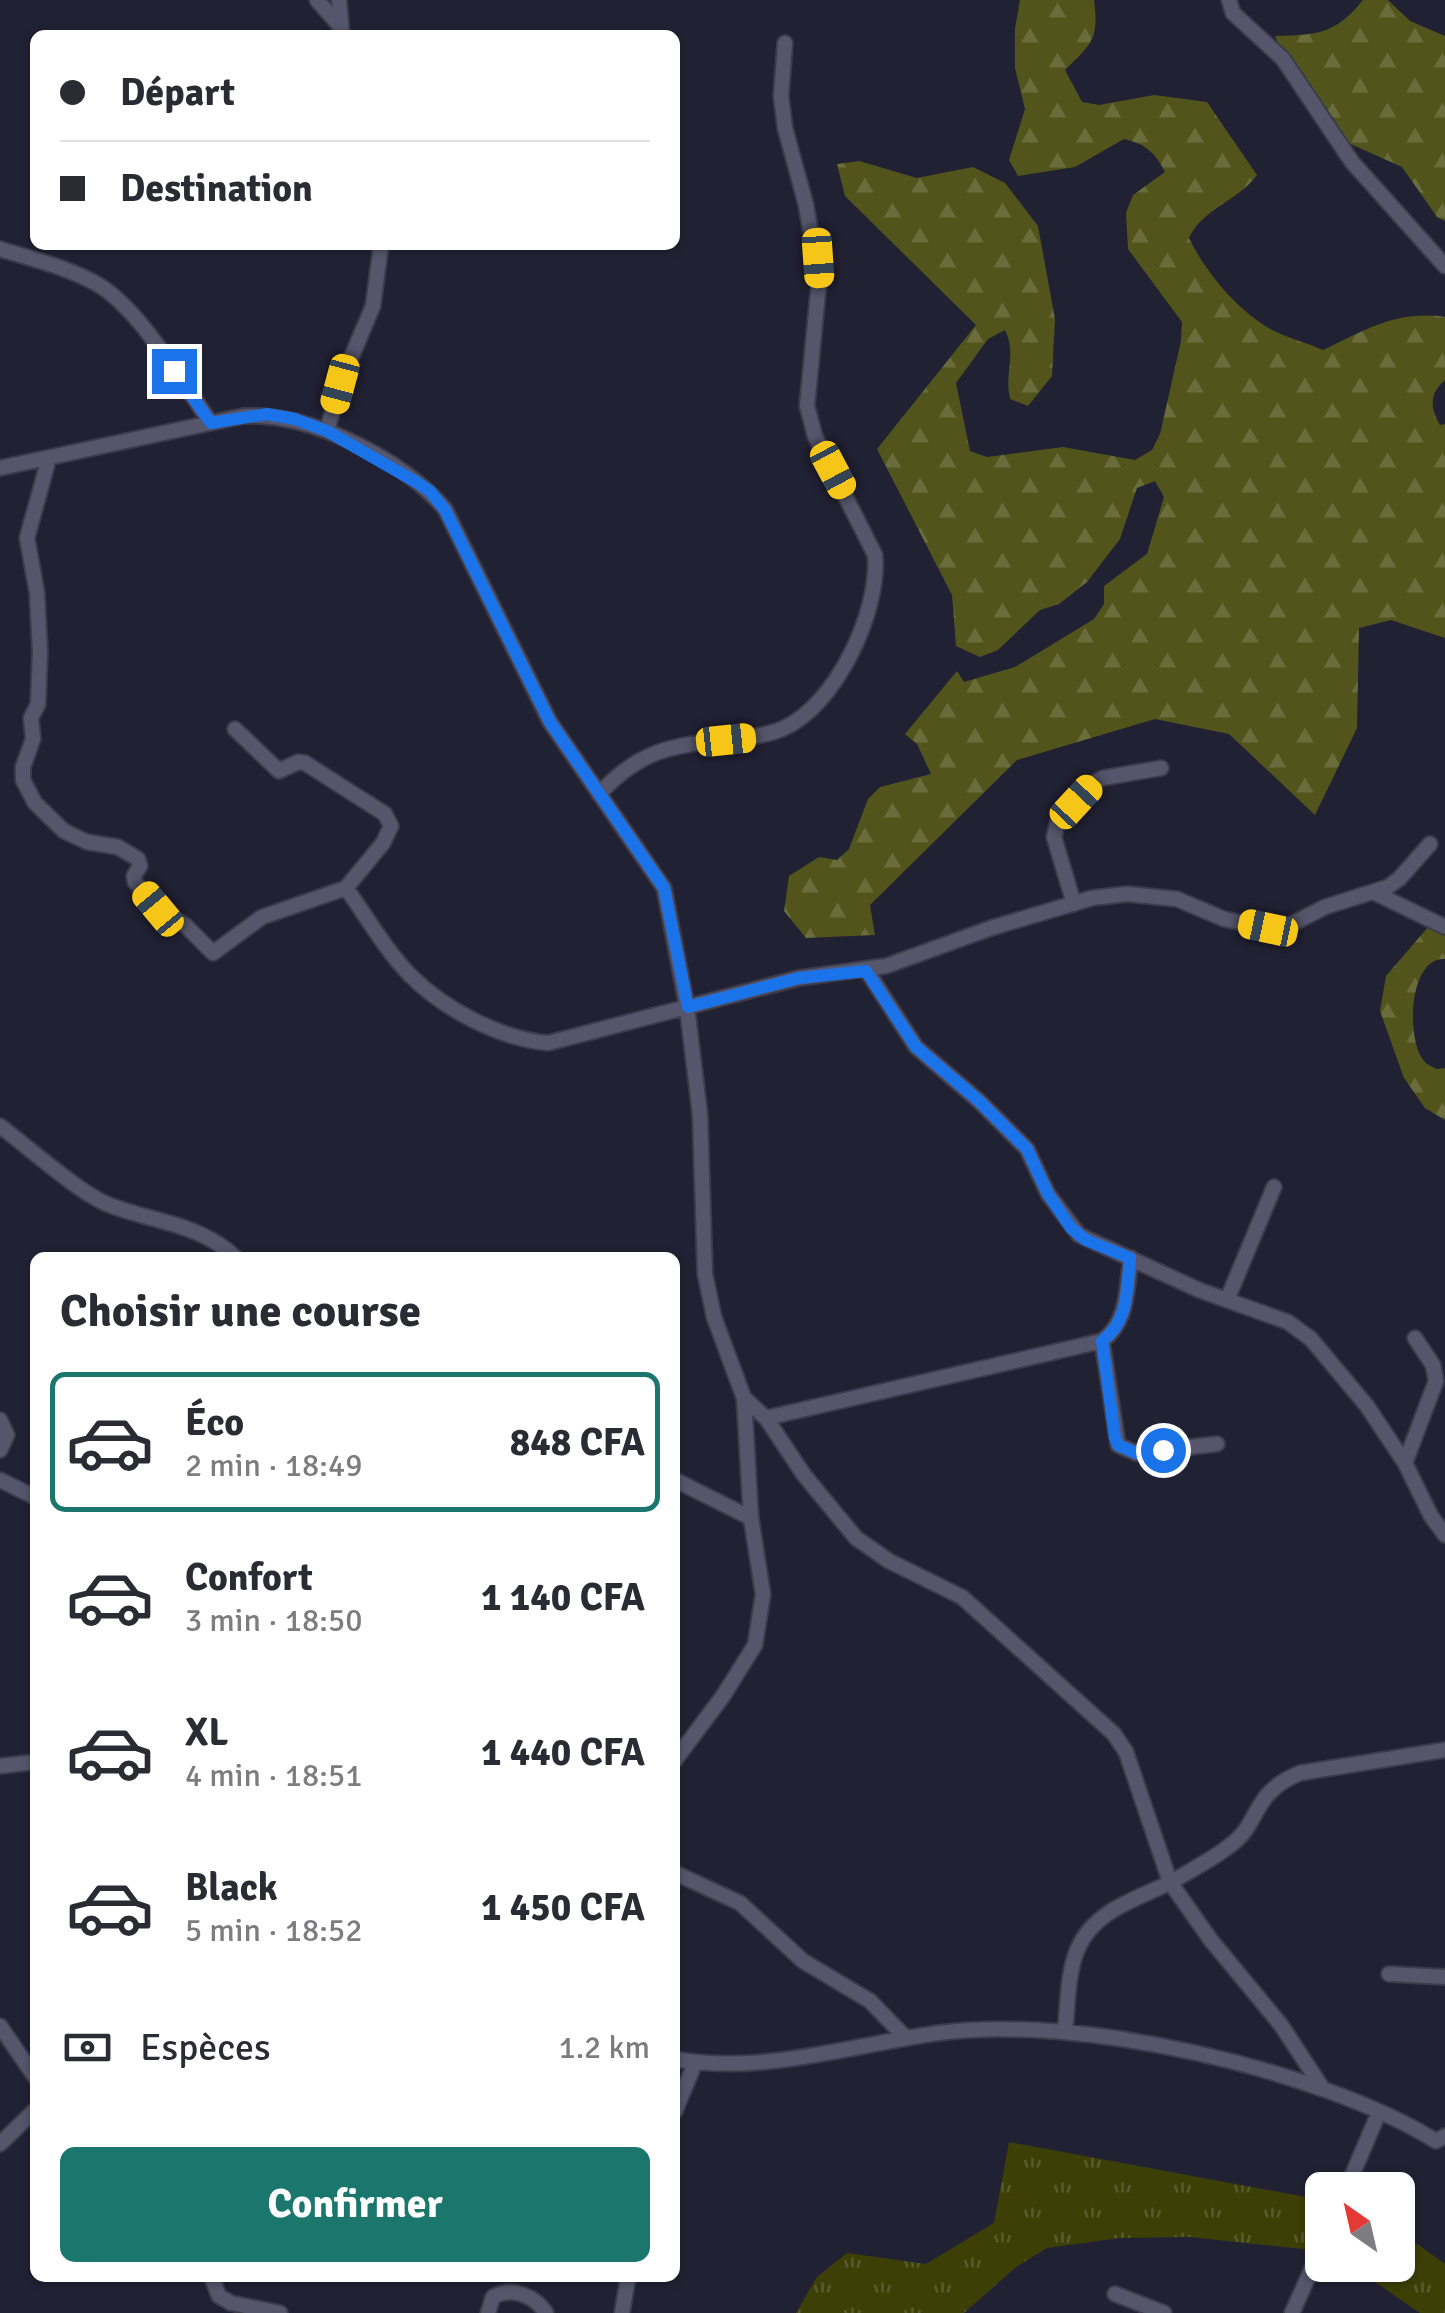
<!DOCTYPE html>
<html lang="fr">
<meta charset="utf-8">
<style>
:root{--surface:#fff;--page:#f2f2f3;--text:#2b2b33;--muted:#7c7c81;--line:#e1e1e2;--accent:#1b776e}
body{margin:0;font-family:Signika,sans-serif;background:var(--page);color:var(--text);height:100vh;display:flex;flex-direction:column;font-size:38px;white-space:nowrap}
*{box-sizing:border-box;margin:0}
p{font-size:32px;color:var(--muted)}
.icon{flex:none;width:55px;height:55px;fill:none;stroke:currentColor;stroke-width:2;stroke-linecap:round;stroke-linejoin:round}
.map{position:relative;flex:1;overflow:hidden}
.panel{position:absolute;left:30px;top:1252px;width:650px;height:1030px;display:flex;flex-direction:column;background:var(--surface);border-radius:15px;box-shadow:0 2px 8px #0004}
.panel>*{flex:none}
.guide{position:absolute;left:30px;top:30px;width:650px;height:220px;border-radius:15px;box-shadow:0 2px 8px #0004;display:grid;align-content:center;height:220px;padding:0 30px;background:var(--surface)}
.needle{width:65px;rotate:326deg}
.controls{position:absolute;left:1305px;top:2172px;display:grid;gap:20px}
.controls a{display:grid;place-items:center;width:110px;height:110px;border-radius:15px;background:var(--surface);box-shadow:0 2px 8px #0004;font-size:50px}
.end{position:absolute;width:45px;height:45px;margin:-22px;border:12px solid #1a73e8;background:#fff;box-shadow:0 0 0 5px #fff}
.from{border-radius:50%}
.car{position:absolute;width:30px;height:60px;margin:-30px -15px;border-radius:12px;box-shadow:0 0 8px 2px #0007;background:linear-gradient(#f5c518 24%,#345 0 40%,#f5c518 0 76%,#345 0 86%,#f5c518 0)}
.guide b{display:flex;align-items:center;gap:35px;height:95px;font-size:38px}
.guide b+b{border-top:2px solid var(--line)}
.guide i{width:25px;height:25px;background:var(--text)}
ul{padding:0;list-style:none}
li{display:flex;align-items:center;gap:30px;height:140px;margin:0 20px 15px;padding:0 10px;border:5px solid transparent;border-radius:15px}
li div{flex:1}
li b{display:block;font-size:38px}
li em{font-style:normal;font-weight:700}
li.on{border-color:var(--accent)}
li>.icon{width:90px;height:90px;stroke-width:1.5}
h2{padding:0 30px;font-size:45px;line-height:120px}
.pay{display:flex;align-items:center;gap:25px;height:110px;padding:0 30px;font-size:38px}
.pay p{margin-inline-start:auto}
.cta{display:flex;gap:20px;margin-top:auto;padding:20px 30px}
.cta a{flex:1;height:115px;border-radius:15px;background:var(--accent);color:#fff;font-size:40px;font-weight:700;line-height:115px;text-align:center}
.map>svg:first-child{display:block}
</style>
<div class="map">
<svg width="1445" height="2313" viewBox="0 0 1445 2313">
<defs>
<pattern id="grass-tufts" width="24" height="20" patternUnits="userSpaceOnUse" patternTransform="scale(2.5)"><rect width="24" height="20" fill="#3d3f07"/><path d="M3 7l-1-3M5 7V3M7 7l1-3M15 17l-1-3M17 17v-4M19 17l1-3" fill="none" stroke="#585a2b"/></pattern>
<pattern id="forest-firs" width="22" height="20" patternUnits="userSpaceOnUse" patternTransform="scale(2.5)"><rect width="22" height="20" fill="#52541b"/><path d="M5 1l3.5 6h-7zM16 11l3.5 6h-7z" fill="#6a6c3c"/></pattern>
</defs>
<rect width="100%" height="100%" fill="#212134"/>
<path fill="url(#grass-tufts)" d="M 1009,2142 L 1322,2200 L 1322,2251 L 1189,2237 L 1120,2238 L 1047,2248 L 1016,2267 L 964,2313 L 796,2313 L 817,2277 L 847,2253 L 926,2264 L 994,2223 Z
M 1398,2230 L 1445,2264 L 1445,2313 L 1420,2313 L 1350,2265 L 1398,2265 Z"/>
<path fill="url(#forest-firs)" d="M 1020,0 L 1094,0 C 1099,40 1092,43 1065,70 L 1082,102 L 1099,105 L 1154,95 L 1207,102 L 1257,175 C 1238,201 1202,209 1189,238 C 1206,273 1238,311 1272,330 C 1288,338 1307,343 1323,350 C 1366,330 1396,310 1445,317 L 1445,380 C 1429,394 1430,407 1440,425 L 1445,424 L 1445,638 L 1391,620 L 1359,628 L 1357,728 L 1315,815 L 1229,734 L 1155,719 L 1017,760 L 870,905 L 875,935 L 806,938 L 784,911 L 789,876 L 819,857 L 837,860 L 849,849 L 868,799 L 880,787 L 931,774 L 917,744 L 905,734 L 957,671 L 964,682 L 1015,667 L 1094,619 L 1104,604 L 1104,586 L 1147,554 L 1164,497 L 1155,481 L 1137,488 L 1120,539 L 1087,582 L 1059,604 L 1040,610 L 998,650 L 980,657 L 956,646 L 952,595 L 877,449 L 976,325 L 845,196 L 837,164 L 859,161 L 917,178 L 973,167 L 1005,183 L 1038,226 L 1055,319 L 1052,376 L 1028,406 L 1010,399 C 1004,372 1017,355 1005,330 L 988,339 L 956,383 L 970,451 L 987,457 L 1063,447 L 1135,460 L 1152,450 L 1160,434 L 1181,341 L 1182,322 L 1128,249 L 1126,213 L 1133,195 L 1165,172 C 1155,152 1145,144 1124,139 L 1075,167 L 1018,176 L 1009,160 L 1025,109 L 1015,68 L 1015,29 Z
M 1363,0 L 1388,0 L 1410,21 L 1445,36 L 1445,221 L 1437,217 L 1402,167 L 1326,133 L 1305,103 L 1275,36 C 1317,35 1336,34 1363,0 Z
M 1435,919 L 1445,927 L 1445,959 C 1408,957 1406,1041 1424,1061 C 1427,1065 1433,1067 1437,1069 L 1445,1068 L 1445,1120 L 1425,1108 L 1404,1078 L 1380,1011 L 1386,976 Z"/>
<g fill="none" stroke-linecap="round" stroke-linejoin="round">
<defs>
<path id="minor" d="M 317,0 L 340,26
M 339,0 L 342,35
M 1229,0 L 1233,13 L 1283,59 L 1352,162 L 1445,266
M 0,249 C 32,259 67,267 97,284 C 139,308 182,382 211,423
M 327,431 L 340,384 L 373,306 L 381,245
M 49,458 L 27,538 L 37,593 L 40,652 L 38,704 L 31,718 L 33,739 L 23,767 L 23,780 L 35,803 L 64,831 L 87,842 L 118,847 L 138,859 L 140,866 L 134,876 L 135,882 L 158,909 L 185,925 L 213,953 L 262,917 L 346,888 L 383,843 L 391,826 L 385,814 L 305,763 L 298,762 L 279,771 L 235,729
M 0,468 L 243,416 C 308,411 404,460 445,509 L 550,722 L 664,888 L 687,1007 L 700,1115 L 705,1274 L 714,1317 L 744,1398 L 751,1518 L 763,1594 L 755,1645 L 723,1696 L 675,1760
M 599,794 C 641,749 671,746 729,739 C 746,738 765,736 782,729 C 836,706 880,611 875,555 L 815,436 L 807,406 L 819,282 L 806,205 L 785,128 L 781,96 L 785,43
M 346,888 C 367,917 386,951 411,976 C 445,1010 501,1039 548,1043 L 799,978 L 886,966 L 991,928 L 1092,898 L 1127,894 L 1177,899 L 1224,919 L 1268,928 L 1284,928 L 1325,907 L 1388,887 L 1400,878 L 1430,844
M 1375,893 L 1445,927
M 1074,904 L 1054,837 L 1058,821 L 1093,783 L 1103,778 L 1161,768
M 867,971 L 916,1047 L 979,1101 L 1027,1149 L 1048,1194 L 1079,1235 L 1199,1290 L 1288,1322 L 1311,1339 L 1367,1406 L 1405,1463 L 1431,1516 L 1445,1535
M 0,1126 C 27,1146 78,1192 107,1204 C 151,1222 200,1223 236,1258
M 1227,1300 L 1274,1187
M 1102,1341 L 1118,1445 L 1136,1453 L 1217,1444
M 744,1398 L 766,1418 L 1102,1341 C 1129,1321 1126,1289 1131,1258
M 766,1418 L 804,1475 L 856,1538 L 889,1561 L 962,1597 L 1114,1734 L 1126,1752 L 1170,1882 L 1210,1939 L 1281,2025 L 1323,2089
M 0,1420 L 7,1435 L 0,1450
M 1405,1463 L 1436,1381 L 1433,1365 L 1415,1338
M 0,1480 L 35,1497
M 675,1480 L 751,1518
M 0,1766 L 35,1762
M 675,1873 L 740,1903 L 803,1961 L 870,2001 L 906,2038
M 1389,1974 L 1445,1977
M 0,2026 L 35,2077
M 1065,2031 C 1068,2004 1067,1974 1078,1948 C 1095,1910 1135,1900 1169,1883 C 1185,1874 1214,1858 1228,1847 C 1262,1824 1249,1794 1300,1773 L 1445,1750
M 675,2059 C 762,2075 852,2045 938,2033 C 1076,2014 1317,2068 1436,2141 L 1445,2136
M 675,2111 L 695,2063
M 0,2144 L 35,2110
M 1346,2190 L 1379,2112
M 212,2278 L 219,2296 L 231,2303 L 280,2313
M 1115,2294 L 1164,2313
M 488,2313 L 493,2297 C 512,2286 535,2296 546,2313
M 622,2313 L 628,2278
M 1292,2313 L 1322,2246"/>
</defs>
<use href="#minor" stroke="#3c3b4c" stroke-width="18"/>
<use href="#minor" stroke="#55566c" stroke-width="14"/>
</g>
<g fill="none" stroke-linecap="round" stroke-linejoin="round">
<path stroke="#1a73e8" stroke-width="12" d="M 174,371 L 211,423 L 267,414 L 295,419 L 327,431 L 416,482 L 430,491 L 445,510 L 550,722 L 664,888 L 688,1007 L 799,978 L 866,971 L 916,1047 L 979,1101 L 1027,1149 L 1048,1194 L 1071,1228 L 1086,1240 L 1130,1258 C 1127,1289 1129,1321 1102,1341 L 1115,1438 L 1118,1445 L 1136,1453 L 1163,1450"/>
</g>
</svg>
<div class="controls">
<a><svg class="needle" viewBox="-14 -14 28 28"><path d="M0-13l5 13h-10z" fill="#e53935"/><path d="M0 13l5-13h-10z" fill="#7c7c81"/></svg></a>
</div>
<i class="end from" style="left:1163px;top:1450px"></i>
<i class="end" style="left:174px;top:371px"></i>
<i class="car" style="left:818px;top:258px;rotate:176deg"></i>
<i class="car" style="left:340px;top:384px;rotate:195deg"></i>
<i class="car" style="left:833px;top:470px;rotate:152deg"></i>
<i class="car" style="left:726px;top:740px;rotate:84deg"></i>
<i class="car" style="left:1076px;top:802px;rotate:43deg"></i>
<i class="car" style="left:158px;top:909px;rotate:320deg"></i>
<i class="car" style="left:1268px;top:928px;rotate:282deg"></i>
<div class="guide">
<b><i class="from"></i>Départ</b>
<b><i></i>Destination</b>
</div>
<section class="panel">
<h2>Choisir une course</h2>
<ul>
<li class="on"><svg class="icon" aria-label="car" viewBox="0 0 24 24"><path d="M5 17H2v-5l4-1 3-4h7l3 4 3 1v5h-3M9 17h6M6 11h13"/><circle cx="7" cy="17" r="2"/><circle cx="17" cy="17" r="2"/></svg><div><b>Éco</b><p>2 min · 18:49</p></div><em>848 CFA</em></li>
<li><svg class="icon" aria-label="car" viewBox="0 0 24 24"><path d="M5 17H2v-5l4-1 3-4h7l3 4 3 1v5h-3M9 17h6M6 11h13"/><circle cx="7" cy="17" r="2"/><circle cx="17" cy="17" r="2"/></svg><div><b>Confort</b><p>3 min · 18:50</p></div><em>1 140 CFA</em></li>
<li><svg class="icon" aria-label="car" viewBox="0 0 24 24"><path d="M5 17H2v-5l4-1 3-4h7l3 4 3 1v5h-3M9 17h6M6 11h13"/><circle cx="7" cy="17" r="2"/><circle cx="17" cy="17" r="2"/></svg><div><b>XL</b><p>4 min · 18:51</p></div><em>1 440 CFA</em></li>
<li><svg class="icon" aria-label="car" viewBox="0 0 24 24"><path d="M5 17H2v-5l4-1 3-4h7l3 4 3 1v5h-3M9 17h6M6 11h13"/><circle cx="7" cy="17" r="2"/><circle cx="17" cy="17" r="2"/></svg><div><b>Black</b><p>5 min · 18:52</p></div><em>1 450 CFA</em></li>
</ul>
<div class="pay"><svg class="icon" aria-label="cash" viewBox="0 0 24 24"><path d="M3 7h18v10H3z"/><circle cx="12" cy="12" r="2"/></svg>Espèces<p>1.2 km</p></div>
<div class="cta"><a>Confirmer</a></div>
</section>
</div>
